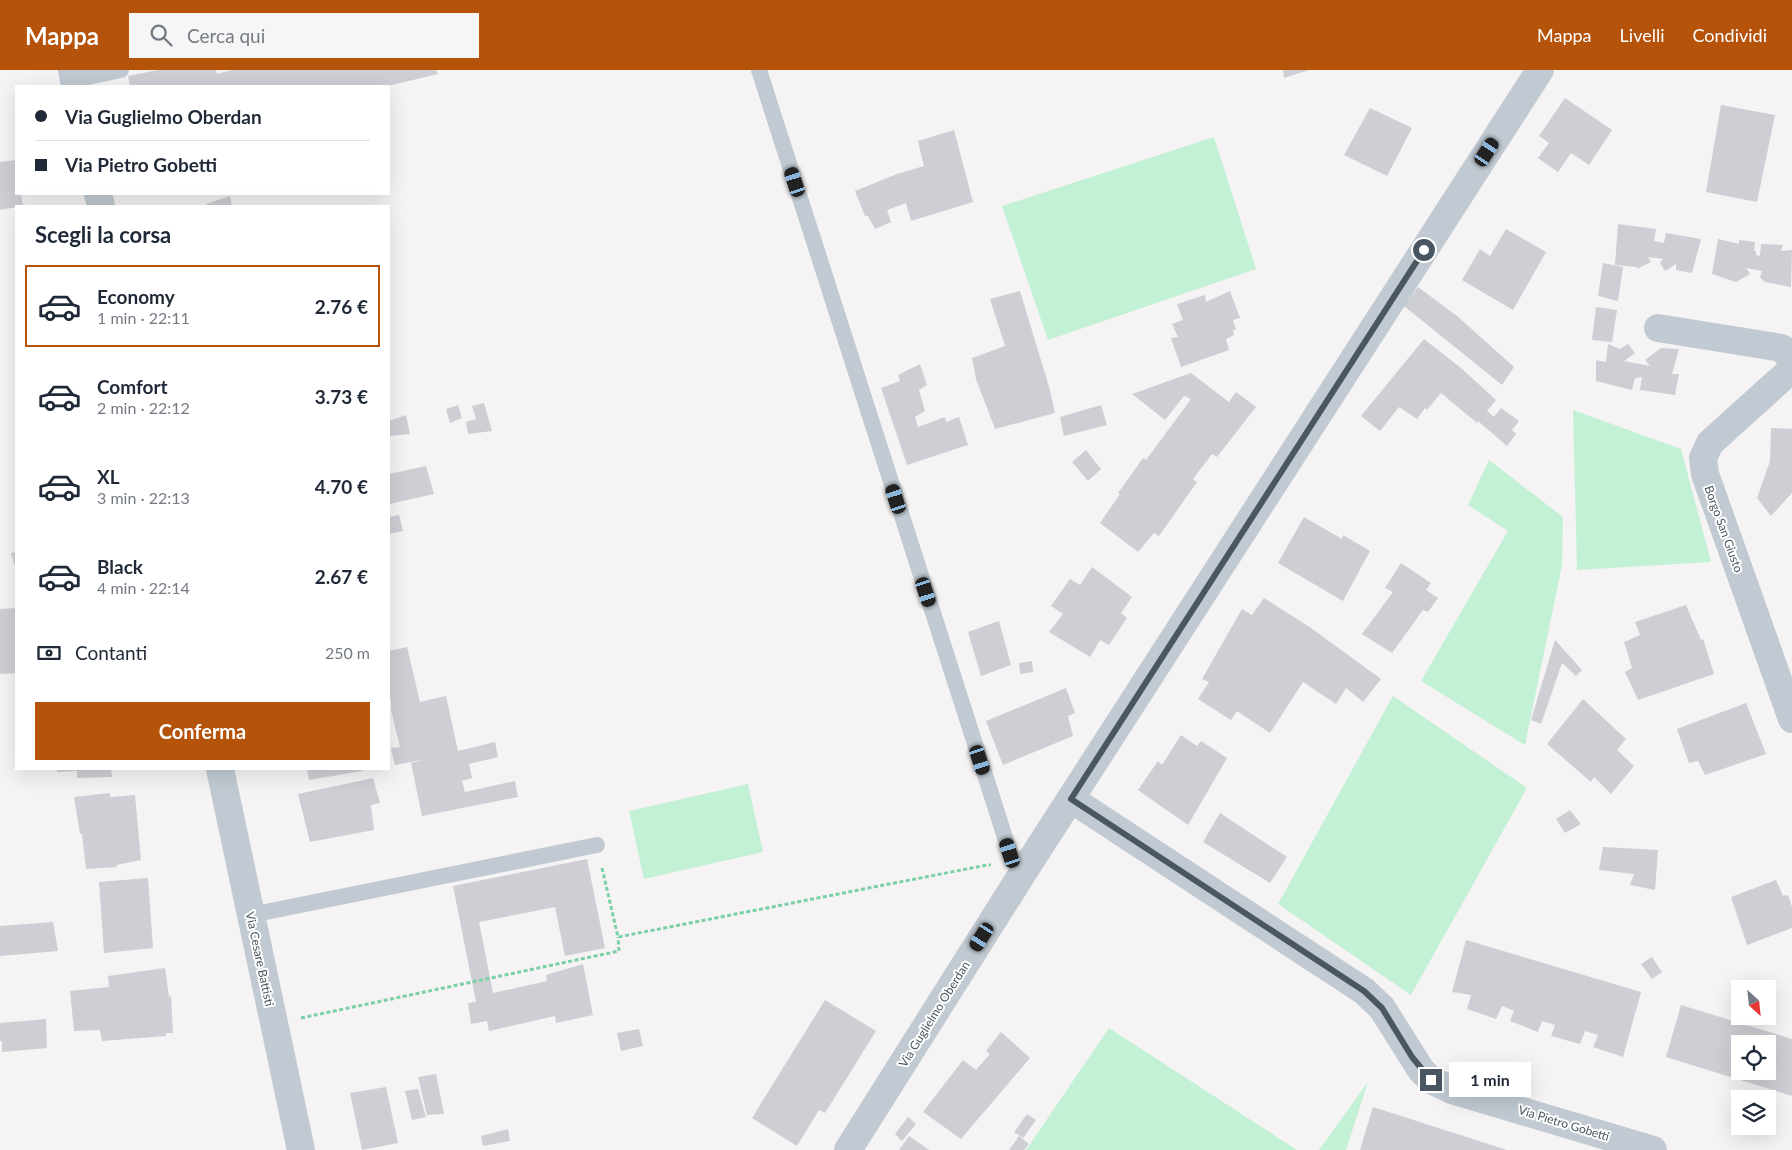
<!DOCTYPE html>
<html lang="it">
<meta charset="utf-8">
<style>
:root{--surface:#fff;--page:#f6f6f7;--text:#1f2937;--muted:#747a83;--line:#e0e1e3;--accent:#b45309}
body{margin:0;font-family:Lato,sans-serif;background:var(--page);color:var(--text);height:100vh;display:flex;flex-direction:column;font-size:19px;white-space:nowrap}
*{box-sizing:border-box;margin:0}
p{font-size:16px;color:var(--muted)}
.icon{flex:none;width:28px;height:28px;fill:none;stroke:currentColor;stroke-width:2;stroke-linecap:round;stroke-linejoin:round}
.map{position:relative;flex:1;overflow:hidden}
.details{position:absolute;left:15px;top:135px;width:375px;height:565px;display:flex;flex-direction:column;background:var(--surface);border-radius:0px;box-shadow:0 5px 20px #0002}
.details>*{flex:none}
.banner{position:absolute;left:15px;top:15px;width:375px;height:110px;border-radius:0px;box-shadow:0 5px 20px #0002;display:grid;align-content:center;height:110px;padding:0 20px;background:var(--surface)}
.needle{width:32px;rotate:153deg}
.tools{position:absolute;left:1731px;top:910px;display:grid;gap:10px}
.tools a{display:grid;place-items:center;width:45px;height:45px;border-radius:0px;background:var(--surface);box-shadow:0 5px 20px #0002;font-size:25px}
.end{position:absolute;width:22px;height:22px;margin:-11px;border:6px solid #4a5661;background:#fff;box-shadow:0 0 0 2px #fff}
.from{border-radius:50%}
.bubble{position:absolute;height:35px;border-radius:0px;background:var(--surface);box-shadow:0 5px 20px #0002;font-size:16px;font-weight:700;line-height:35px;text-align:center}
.car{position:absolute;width:15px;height:30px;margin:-15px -8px;border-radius:6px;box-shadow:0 0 4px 1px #0007;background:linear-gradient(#222 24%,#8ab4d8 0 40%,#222 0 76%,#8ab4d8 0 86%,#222 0)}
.banner b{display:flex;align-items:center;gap:18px;height:48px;font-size:19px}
.banner b+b{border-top:1px solid var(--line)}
.banner i{width:12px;height:12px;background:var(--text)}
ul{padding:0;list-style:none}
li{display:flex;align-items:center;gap:15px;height:82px;margin:0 10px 8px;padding:0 10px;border:2px solid transparent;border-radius:0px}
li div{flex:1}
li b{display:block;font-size:19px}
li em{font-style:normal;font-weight:700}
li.current{border-color:var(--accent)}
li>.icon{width:45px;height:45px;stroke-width:1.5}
h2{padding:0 20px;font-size:22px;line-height:60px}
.pay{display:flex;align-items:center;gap:12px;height:55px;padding:0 20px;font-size:19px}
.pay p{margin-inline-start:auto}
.primary-button{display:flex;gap:10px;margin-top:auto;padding:10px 20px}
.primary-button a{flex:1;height:58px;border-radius:0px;background:var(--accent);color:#fff;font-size:20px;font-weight:700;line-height:58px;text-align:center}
header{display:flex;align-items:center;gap:30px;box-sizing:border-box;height:70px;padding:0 25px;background:var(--accent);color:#fff}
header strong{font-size:24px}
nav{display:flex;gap:28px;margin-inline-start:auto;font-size:18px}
.search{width:350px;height:45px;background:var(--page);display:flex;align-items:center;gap:12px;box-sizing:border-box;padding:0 18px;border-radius:0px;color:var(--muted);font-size:19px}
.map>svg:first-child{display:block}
</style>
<header>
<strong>Mappa</strong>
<div class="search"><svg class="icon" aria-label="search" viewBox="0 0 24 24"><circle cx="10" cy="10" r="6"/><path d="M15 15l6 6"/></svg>Cerca qui</div>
<nav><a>Mappa</a><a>Livelli</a><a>Condividi</a></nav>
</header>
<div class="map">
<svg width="1792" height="1080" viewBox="0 0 1792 1080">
<rect width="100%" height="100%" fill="#f5f3f3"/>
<path fill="#c3f1d5" d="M 1214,67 L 1256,199 L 1048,270 L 1002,136 Z
M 1573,340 L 1681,379 L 1711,492 L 1577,500 Z
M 1489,390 L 1563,447 L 1562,495 L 1525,675 L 1421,611 L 1508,461 L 1468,435 Z
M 1393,626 L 1527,718 L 1411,925 L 1278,834 Z
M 748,714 L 763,782 L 644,809 L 629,741 Z
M 1109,958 L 1297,1080 L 1026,1080 Z
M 1368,1012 L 1346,1080 L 1319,1080 Z"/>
<path fill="#cdcfd5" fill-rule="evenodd" d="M 158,0 L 216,0 L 217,4 L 232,0 L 436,0 L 438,4 L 388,16 L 130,16 L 128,6 Z
M 1283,0 L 1309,0 L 1284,8 Z
M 1565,28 L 1612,60 L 1589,95 L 1571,83 L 1558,102 L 1538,88 L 1549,73 L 1539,66 Z
M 1721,35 L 1775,45 L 1757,132 L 1706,122 Z
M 1370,38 L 1412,58 L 1387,106 L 1344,85 Z
M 954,60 L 973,132 L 911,151 L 906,133 L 887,140 L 891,152 L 875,159 L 868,146 L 865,146 L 855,121 L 897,104 L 924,96 L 918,71 Z
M 16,90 L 16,124 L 21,124 L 23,136 L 0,140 L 0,92 Z
M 230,126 L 232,136 L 207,136 L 206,134 Z
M 1618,154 L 1656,159 L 1654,171 L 1664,173 L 1666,163 L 1701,169 L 1692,203 L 1676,200 L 1676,194 L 1665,201 L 1660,193 L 1663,189 L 1648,187 L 1651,192 L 1637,199 L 1637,197 L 1615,195 Z
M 1506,159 L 1546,182 L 1513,240 L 1462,210 L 1480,179 L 1490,186 Z
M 1718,169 L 1739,174 L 1739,170 L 1755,172 L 1754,181 L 1756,181 L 1756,185 L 1760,186 L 1761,174 L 1783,175 L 1781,181 L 1792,180 L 1791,217 L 1765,212 L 1760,207 L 1762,201 L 1746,198 L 1750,204 L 1736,212 L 1712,204 Z
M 1603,193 L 1623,197 L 1618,231 L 1598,226 Z
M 1418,217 L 1457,246 L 1514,297 L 1502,315 L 1404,236 Z
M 1020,221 L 1050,320 L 1055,343 L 995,359 L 976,309 L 972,288 L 1005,276 L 990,229 Z
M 1230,221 L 1240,248 L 1233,250 L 1236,259 L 1233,261 L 1234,265 L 1226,269 L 1229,280 L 1181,297 L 1171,268 L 1178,267 L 1172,254 L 1183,250 L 1177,234 L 1205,225 L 1206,232 Z
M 1596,237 L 1617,240 L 1612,272 L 1592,270 Z
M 1424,269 L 1461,298 L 1496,330 L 1487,341 L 1494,347 L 1501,338 L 1519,351 L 1512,360 L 1516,364 L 1507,376 L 1478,351 L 1477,353 L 1441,323 L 1427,340 L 1425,338 L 1417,349 L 1399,337 L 1380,361 L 1361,346 Z
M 1608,274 L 1620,279 L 1628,274 L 1635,283 L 1624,291 L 1650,296 L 1645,290 L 1661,278 L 1679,279 L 1672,304 L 1679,304 L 1675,325 L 1640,320 L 1642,307 L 1635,308 L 1632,320 L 1596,311 L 1596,290 L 1606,292 Z
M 920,294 L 927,315 L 919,320 L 925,341 L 915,347 L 918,357 L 945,347 L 946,352 L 959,347 L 968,375 L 907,395 L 881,318 L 900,311 L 898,305 Z
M 1191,303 L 1229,332 L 1236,322 L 1256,337 L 1217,387 L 1212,384 L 1193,409 L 1197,412 L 1159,466 L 1154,463 L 1138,482 L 1100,453 L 1120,424 L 1118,423 L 1143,388 L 1146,390 L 1191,329 L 1184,326 L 1165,350 L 1132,324 Z
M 484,333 L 492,361 L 468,364 L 466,352 L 476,349 L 472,336 Z
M 458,335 L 462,348 L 450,353 L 446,339 Z
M 1101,335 L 1107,355 L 1064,366 L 1060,347 Z
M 406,345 L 410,364 L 389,366 L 389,351 Z
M 1771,358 L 1792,359 L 1792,423 L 1771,446 L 1757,428 L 1770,391 Z
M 1086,380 L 1101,399 L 1088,411 L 1072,392 Z
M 426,396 L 434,424 L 389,434 L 389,404 Z
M 399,445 L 403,461 L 389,464 L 389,447 Z
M 1304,447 L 1342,469 L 1343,465 L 1370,481 L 1343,531 L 1278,493 Z
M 16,482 L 16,500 L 11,483 Z
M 1401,493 L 1431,513 L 1426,520 L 1438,528 L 1428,542 L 1423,540 L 1392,583 L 1362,564 L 1393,522 L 1385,518 Z
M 1092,497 L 1132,527 L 1121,543 L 1127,548 L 1109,575 L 1100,570 L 1090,587 L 1049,562 L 1063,544 L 1051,536 L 1070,509 L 1080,515 Z
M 1264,528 L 1311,558 L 1381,609 L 1363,632 L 1346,618 L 1336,634 L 1303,612 L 1270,663 L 1237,641 L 1231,650 L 1198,629 L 1209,612 L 1202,609 L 1242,539 L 1252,545 Z
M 1686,535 L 1701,570 L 1703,569 L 1714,604 L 1638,630 L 1625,602 L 1632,598 L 1624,572 L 1640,565 L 1635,552 Z
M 16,538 L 16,603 L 0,604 L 0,539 Z
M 999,551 L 1011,595 L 981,606 L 968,562 Z
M 1555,570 L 1582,600 L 1576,606 L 1562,593 L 1541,654 L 1531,650 Z
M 407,577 L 420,632 L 446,626 L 458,681 L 495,672 L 498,687 L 469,694 L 472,708 L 462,711 L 465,722 L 515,711 L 518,727 L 422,746 L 411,693 L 427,689 L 395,695 L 391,678 L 400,677 L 391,640 L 391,629 L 389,630 L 389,581 Z
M 1032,591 L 1033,602 L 1020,604 L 1019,593 Z
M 1066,618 L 1075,643 L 1068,646 L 1073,666 L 1003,695 L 986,651 Z
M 1583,629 L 1626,669 L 1617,680 L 1634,696 L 1611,724 L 1594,707 L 1591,712 L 1547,674 Z
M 1746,633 L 1766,684 L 1705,705 L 1698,691 L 1689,693 L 1677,659 Z
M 1181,665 L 1197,676 L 1201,671 L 1227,688 L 1188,755 L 1138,720 L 1158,691 L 1162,695 Z
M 57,699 L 111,699 L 112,707 L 77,708 L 77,701 L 57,702 Z
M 307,699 L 362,699 L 362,701 L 309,710 Z
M 373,708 L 380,733 L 371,735 L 374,760 L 310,772 L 298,724 Z
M 110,723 L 110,727 L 135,725 L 141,790 L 116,795 L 117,797 L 86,799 L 82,764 L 80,764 L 74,727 Z
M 1570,740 L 1581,754 L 1565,763 L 1556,749 Z
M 1220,743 L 1287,787 L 1270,813 L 1203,772 Z
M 1603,777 L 1658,780 L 1655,820 L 1630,815 L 1634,804 L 1599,800 Z
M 587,789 L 605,878 L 565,886 L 555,837 L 479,852 L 493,923 L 547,911 L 546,905 L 583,894 L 593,945 L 556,953 L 555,946 L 489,961 L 487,951 L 471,954 L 468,933 L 476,932 L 453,816 Z
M 148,808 L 153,878 L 104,883 L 99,812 Z
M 1776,810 L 1783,826 L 1788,825 L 1792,837 L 1792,858 L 1747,875 L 1731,827 Z
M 53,852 L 58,881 L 0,886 L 0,856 Z
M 1466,870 L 1641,922 L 1623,987 L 1593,977 L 1598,965 L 1585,961 L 1580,974 L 1551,966 L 1555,955 L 1542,951 L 1538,962 L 1510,951 L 1514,941 L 1502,936 L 1496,949 L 1467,939 L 1471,925 L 1452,922 Z
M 1652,887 L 1662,902 L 1652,909 L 1641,894 Z
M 165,898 L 169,927 L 171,926 L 173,963 L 166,963 L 166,966 L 102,971 L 100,960 L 74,961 L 70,921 L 109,917 L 108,906 Z
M 825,930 L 876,961 L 825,1043 L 819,1040 L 797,1076 L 752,1048 Z
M 1681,935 L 1792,969 L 1792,1026 L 1666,987 ZM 1740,974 L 1768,974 L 1768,1001 L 1740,1001 Z
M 46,949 L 47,978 L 2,982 L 2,971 L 0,971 L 0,953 Z
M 639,959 L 643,976 L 621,981 L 617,963 Z
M 1001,962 L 1030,988 L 961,1069 L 923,1042 L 963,990 L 976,1000 L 990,984 L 986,981 Z
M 436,1004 L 444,1044 L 427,1045 L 418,1007 Z
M 386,1017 L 398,1073 L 362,1080 L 350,1023 Z
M 418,1019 L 426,1047 L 412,1050 L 405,1021 Z
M 1373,1037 L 1507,1080 L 1360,1080 Z
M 1027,1044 L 1036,1050 L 1023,1068 L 1014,1062 Z
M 908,1047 L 916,1054 L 902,1071 L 895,1064 Z
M 508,1059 L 510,1071 L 483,1076 L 481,1066 Z
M 909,1066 L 929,1080 L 899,1080 Z
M 1019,1066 L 1029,1074 L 1024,1080 L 1009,1080 Z"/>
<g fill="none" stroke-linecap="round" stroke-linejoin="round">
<path stroke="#7ad0a6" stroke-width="3" stroke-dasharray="4 2.5" stroke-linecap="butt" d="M 602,798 L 618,867 L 987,795 L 991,795
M 301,948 L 619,881 L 618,867"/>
<path stroke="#c1cad2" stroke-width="16" d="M 759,0 L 1010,783 L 1024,801
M 74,10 L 121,0
M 251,845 L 597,775"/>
<path stroke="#c1cad2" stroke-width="28" d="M 72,0 L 75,16
M 98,124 L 101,136
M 1658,258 L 1782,278 L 1792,290
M 1792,299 L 1710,373 L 1703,388 L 1705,404 L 1792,649
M 220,699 L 301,1080
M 1071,729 L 1364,921 L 1382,938 L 1421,1000 L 1431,1010 L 1452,1020 L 1653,1080
M 848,1080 L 1024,801 L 1540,0"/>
</g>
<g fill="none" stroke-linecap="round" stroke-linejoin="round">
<path stroke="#4a5661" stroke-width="6" d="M 1424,180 L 1071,729 L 1364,921 L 1382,938 L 1412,987 L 1431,1010"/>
</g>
<g text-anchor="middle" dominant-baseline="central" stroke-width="4" stroke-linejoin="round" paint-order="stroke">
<g font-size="12" fill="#4a5661" stroke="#fff">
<text transform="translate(1724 459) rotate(70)">Borgo San Giusto</text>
<text transform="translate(260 889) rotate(78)">Via Cesare Battisti</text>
<text transform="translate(934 944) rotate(-58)">Via Guglielmo Oberdan</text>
<text transform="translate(1564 1053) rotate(17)">Via Pietro Gobetti</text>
</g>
</g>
</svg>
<div class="tools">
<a><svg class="needle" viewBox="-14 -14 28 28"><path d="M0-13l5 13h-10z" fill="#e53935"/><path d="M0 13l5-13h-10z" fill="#747a83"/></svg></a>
<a><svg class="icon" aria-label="locate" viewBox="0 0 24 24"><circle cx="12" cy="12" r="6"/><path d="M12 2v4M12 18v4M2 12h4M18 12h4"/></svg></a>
<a><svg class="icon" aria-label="layers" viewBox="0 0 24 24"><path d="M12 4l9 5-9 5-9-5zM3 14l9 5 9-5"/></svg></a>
</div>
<i class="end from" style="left:1424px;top:180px"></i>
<i class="end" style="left:1431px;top:1010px"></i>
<div class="bubble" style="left:1449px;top:992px;width:82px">1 min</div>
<i class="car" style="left:1487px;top:82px;rotate:33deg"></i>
<i class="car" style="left:795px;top:112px;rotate:342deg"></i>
<i class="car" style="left:896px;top:429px;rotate:342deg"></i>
<i class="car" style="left:926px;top:522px;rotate:162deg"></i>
<i class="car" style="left:980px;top:690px;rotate:162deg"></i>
<i class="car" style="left:1010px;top:783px;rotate:342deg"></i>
<i class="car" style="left:982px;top:867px;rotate:212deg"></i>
<div class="banner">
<b><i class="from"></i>Via Guglielmo Oberdan</b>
<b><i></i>Via Pietro Gobetti</b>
</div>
<section class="details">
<h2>Scegli la corsa</h2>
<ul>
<li class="current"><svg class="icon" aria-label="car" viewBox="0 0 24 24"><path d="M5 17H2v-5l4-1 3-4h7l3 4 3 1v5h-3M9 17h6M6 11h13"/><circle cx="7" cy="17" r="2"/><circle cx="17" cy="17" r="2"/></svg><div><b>Economy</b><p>1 min · 22:11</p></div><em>2.76 €</em></li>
<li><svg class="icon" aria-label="car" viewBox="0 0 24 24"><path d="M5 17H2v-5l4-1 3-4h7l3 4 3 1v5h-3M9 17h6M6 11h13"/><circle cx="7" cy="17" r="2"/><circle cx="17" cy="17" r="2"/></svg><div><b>Comfort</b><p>2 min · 22:12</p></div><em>3.73 €</em></li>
<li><svg class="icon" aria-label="car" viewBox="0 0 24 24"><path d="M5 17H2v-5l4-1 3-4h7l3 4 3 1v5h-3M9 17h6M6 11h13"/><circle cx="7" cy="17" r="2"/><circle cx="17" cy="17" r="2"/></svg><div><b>XL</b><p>3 min · 22:13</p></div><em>4.70 €</em></li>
<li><svg class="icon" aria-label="car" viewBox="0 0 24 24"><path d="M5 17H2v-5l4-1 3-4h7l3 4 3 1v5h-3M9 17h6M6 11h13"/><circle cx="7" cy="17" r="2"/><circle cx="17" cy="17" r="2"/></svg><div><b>Black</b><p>4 min · 22:14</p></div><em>2.67 €</em></li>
</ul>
<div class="pay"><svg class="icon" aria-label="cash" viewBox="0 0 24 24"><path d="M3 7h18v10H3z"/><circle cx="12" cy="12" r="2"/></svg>Contanti<p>250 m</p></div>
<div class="primary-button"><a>Conferma</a></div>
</section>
</div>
